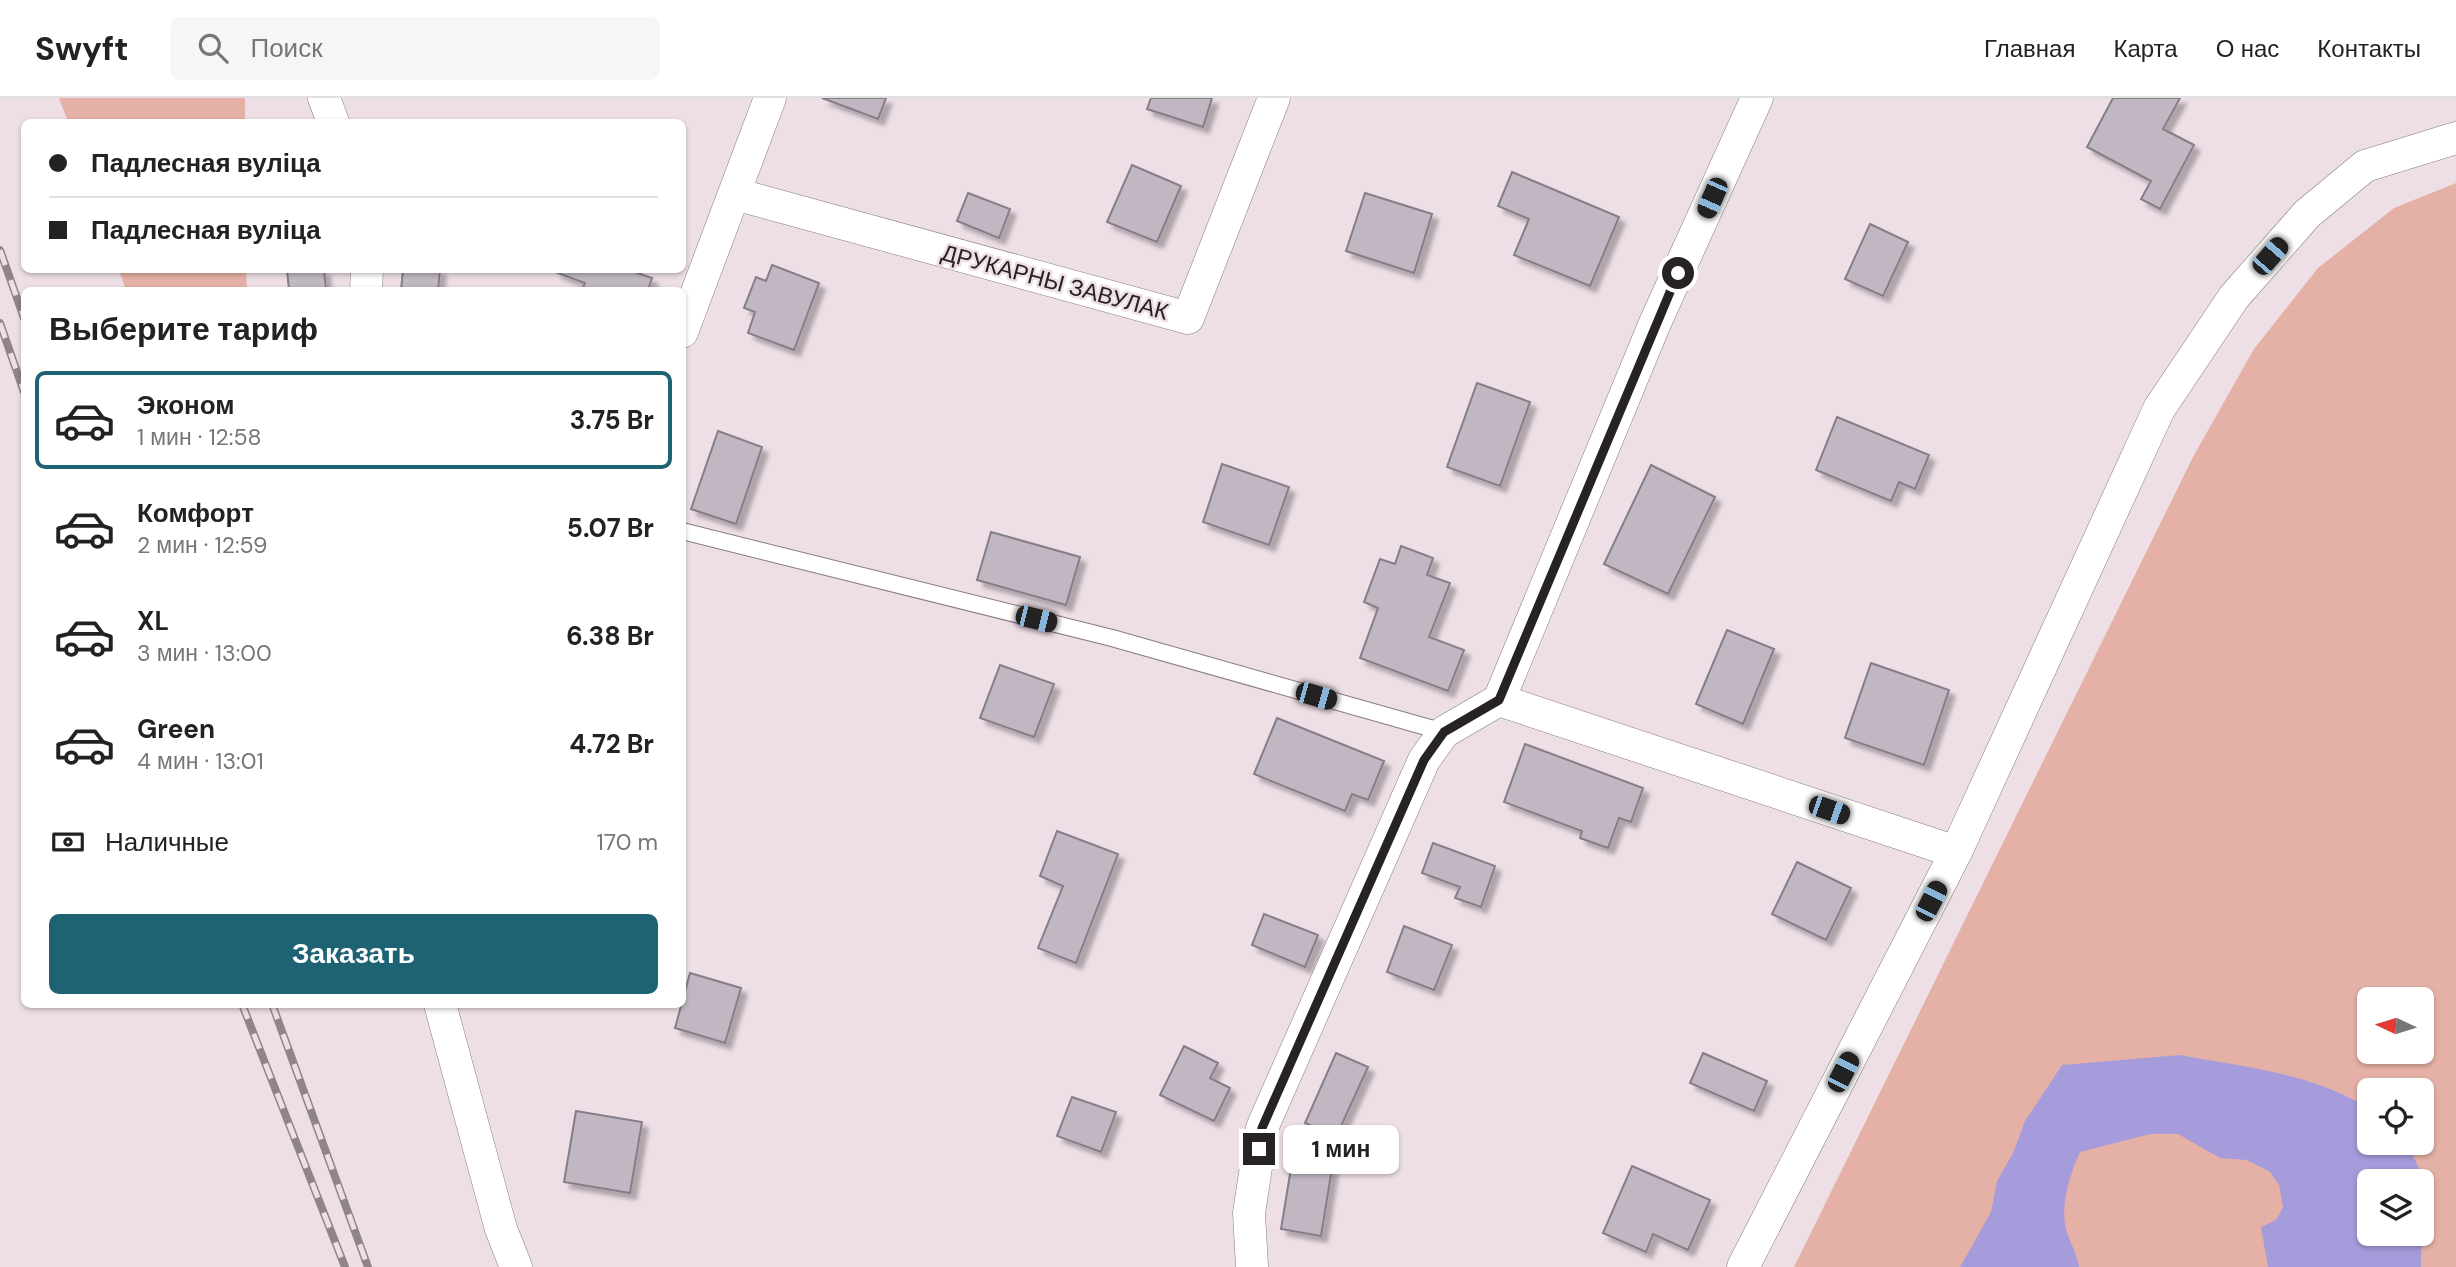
<!DOCTYPE html>
<html lang="ru">
<meta charset="utf-8">
<style>
:root{--surface:#fff;--page:#f6f6f6;--text:#222;--muted:#767676;--line:#e0e0e0;--accent:#1d6374}
body{margin:0;font-family:"DM Sans",sans-serif;background:var(--page);color:var(--text);height:100vh;display:flex;flex-direction:column;font-size:26px;white-space:nowrap}
*{box-sizing:border-box;margin:0}
p{font-size:23px;color:var(--muted)}
.icon{flex:none;width:38px;height:38px;fill:none;stroke:currentColor;stroke-width:2;stroke-linecap:round;stroke-linejoin:round}
.map{position:relative;flex:1;overflow:hidden}
.panel{position:absolute;left:21px;top:189px;width:665px;height:721px;display:flex;flex-direction:column;background:var(--surface);border-radius:10px;box-shadow:0 2px 5px #0004}
.panel>*{flex:none}
.banner{position:absolute;left:21px;top:21px;width:665px;height:154px;border-radius:10px;box-shadow:0 2px 5px #0004;display:grid;align-content:center;height:154px;padding:0 28px;background:var(--surface)}
.needle{width:46px;rotate:274deg}
.buttons{position:absolute;left:2357px;top:889px;display:grid;gap:14px}
.buttons a{display:grid;place-items:center;width:77px;height:77px;border-radius:10px;background:var(--surface);box-shadow:0 2px 5px #0004;font-size:35px}
.end{position:absolute;width:32px;height:32px;margin:-16px;border:9px solid #272225;background:#fff;box-shadow:0 0 0 4px #fff}
.from{border-radius:50%}
.bubble{position:absolute;height:49px;border-radius:10px;background:var(--surface);box-shadow:0 2px 5px #0004;font-size:23px;font-weight:700;line-height:49px;text-align:center}
.car{position:absolute;width:21px;height:42px;margin:-21px -10px;border-radius:9px;box-shadow:0 0 5px 2px #0007;background:linear-gradient(#222 24%,#8ab4d8 0 40%,#222 0 76%,#8ab4d8 0 86%,#222 0)}
.banner b{display:flex;align-items:center;gap:24px;height:66px;font-size:26px}
.banner b+b{border-top:2px solid var(--line)}
.banner i{width:18px;height:18px;background:var(--text)}
ul{padding:0;list-style:none}
li{display:flex;align-items:center;gap:21px;height:98px;margin:0 14px 10px;padding:0 14px;border:4px solid transparent;border-radius:10px}
li div{flex:1}
li b{display:block;font-size:26px}
li em{font-style:normal;font-weight:700}
li.on{border-color:var(--accent)}
li>.icon{width:63px;height:63px;stroke-width:1.5}
h2{padding:0 28px;font-size:32px;line-height:84px}
.pay{display:flex;align-items:center;gap:18px;height:77px;padding:0 28px;font-size:26px}
.pay p{margin-inline-start:auto}
.primary-button{display:flex;gap:14px;margin-top:auto;padding:14px 28px}
.primary-button a{flex:1;height:80px;border-radius:10px;background:var(--accent);color:#fff;font-size:28px;font-weight:700;line-height:80px;text-align:center}
header{display:flex;align-items:center;gap:42px;box-sizing:border-box;height:98px;padding:0 35px;background:var(--surface);border-bottom:2px solid var(--line)}
header strong{font-size:33px}
nav{display:flex;gap:38px;margin-inline-start:auto;font-size:24px}
.search{width:490px;height:63px;background:var(--page);display:flex;align-items:center;gap:18px;box-sizing:border-box;padding:0 24px;border-radius:10px;color:var(--muted);font-size:26px}
.map>svg:first-child{display:block}
</style>
<header>
<strong>Swyft</strong>
<div class="search"><svg class="icon" aria-label="search" viewBox="0 0 24 24"><circle cx="10" cy="10" r="6"/><path d="M15 15l6 6"/></svg>Поиск</div>
<nav><a>Главная</a><a>Карта</a><a>О нас</a><a>Контакты</a></nav>
</header>
<div class="map">
<svg width="2456" height="1169" viewBox="0 0 2456 1169">
<defs>
<filter id="shadow"><feDropShadow dx="6" dy="6" stdDeviation="2" flood-color="#0004"/></filter>
</defs>
<rect width="100%" height="100%" fill="#eedfe7"/>
<path fill="#e5b1a6" fill-rule="evenodd" d="M 59,0 L 245,0 L 245,24 L 68,24 Z
M 2456,85 L 2456,1169 L 1794,1169 L 2194,357 L 2254,251 L 2318,170 L 2394,110 ZM 2370,901 L 2422,901 L 2422,954 L 2370,954 ZM 2370,992 L 2422,992 L 2422,1045 L 2370,1045 ZM 2370,1083 L 2422,1083 L 2422,1136 L 2370,1136 Z
M 119,172 L 246,172 L 247,192 L 126,192 Z"/>
<path fill="#a79cdb" fill-rule="evenodd" d="M 2180,957 C 2243,969 2314,975 2369,1011 L 2370,1045 L 2407,1045 L 2422,1077 L 2421,1169 L 2268,1169 L 2261,1129 L 2276,1122 L 2283,1109 L 2279,1087 L 2270,1074 L 2247,1062 L 2220,1060 L 2178,1036 L 2150,1036 L 2080,1054 C 2070,1076 2060,1107 2066,1131 C 2070,1144 2076,1154 2079,1169 L 1960,1169 L 1991,1114 L 1997,1083 L 2013,1055 L 2025,1023 L 2062,967 ZM 2370,1083 L 2422,1083 L 2422,1136 L 2370,1136 Z"/>
<path fill="#c0b7c3" stroke="#857d88" stroke-width="2" filter="url(#shadow)" d="M 822,0 L 886,0 L 878,21 Z
M 1151,0 L 1212,0 L 1203,29 L 1147,11 Z
M 2113,0 L 2180,0 L 2163,31 L 2194,47 L 2160,111 L 2141,101 L 2151,83 L 2087,49 Z
M 1132,67 L 1181,88 L 1157,144 L 1107,124 Z
M 1512,74 L 1619,119 L 1590,188 L 1514,157 L 1529,121 L 1498,108 Z
M 968,95 L 1010,111 L 999,140 L 957,123 Z
M 1365,95 L 1432,116 L 1414,175 L 1346,153 Z
M 1870,126 L 1908,144 L 1883,198 L 1845,181 Z
M 772,167 L 819,185 L 794,252 L 748,235 L 755,214 L 744,210 L 756,179 L 766,183 Z
M 287,172 L 324,172 L 326,192 L 289,192 Z
M 403,172 L 440,172 L 438,192 L 401,192 Z
M 556,172 L 629,172 L 652,180 L 648,192 L 582,192 L 585,185 L 555,174 Z
M 1477,285 L 1530,304 L 1500,388 L 1447,369 Z
M 1837,319 L 1929,357 L 1915,391 L 1899,384 L 1891,403 L 1816,372 Z
M 718,333 L 762,349 L 736,426 L 691,411 Z
M 1222,366 L 1289,389 L 1269,447 L 1203,424 Z
M 1651,367 L 1715,399 L 1668,496 L 1604,466 Z
M 991,434 L 1080,459 L 1066,507 L 977,482 Z
M 1401,448 L 1433,460 L 1427,477 L 1450,485 L 1429,539 L 1464,552 L 1448,593 L 1360,560 L 1378,510 L 1364,504 L 1380,461 L 1395,466 Z
M 1727,532 L 1774,551 L 1743,626 L 1696,606 Z
M 1871,565 L 1949,592 L 1924,667 L 1845,640 Z
M 1000,567 L 1054,586 L 1034,639 L 980,620 Z
M 1277,620 L 1384,663 L 1368,702 L 1352,696 L 1345,713 L 1254,676 Z
M 1525,646 L 1643,690 L 1631,724 L 1619,720 L 1608,750 L 1580,740 L 1582,733 L 1504,704 Z
M 1057,733 L 1118,756 L 1076,865 L 1038,850 L 1063,788 L 1040,778 Z
M 1433,745 L 1495,768 L 1481,809 L 1455,800 L 1460,789 L 1422,775 Z
M 1797,764 L 1851,790 L 1826,842 L 1772,816 Z
M 1264,816 L 1318,837 L 1305,869 L 1252,847 Z
M 1404,828 L 1452,847 L 1434,892 L 1387,874 Z
M 690,875 L 741,890 L 725,945 L 675,930 Z
M 1184,948 L 1218,965 L 1210,980 L 1230,990 L 1214,1023 L 1160,997 Z
M 1336,955 L 1368,969 L 1336,1039 L 1305,1025 Z
M 1703,955 L 1767,983 L 1754,1013 L 1690,985 Z
M 1072,999 L 1116,1014 L 1101,1054 L 1057,1038 Z
M 576,1013 L 642,1024 L 630,1095 L 564,1084 Z
M 1292,1064 L 1332,1070 L 1321,1138 L 1281,1131 Z
M 1632,1068 L 1710,1102 L 1688,1152 L 1653,1136 L 1646,1154 L 1603,1135 Z"/>
<g fill="none" stroke-linecap="round" stroke-linejoin="round">
<defs>
<path id="service" d="M 682,433 L 1112,540 L 1444,634"/>
<path id="minor" d="M 324,0 L 333,24
M 735,96 L 1188,220 L 1274,0
M 366,192 L 367,172
M 682,234 L 770,0
M 1499,602 L 1956,754 L 2159,311 L 2234,199 L 2307,116 L 2365,68 L 2456,40
M 440,906 L 501,1131 L 516,1169
M 1252,1169 L 1249,1115 L 1262,1030 L 1424,662 L 1444,634 L 1499,602 L 1655,225 L 1757,0
M 1743,1169 L 1956,754"/>
</defs>
<use href="#service" stroke="#877a82" stroke-width="18"/>
<use href="#minor" stroke="#877a82" stroke-width="33"/>
<use href="#service" stroke="#fff" stroke-width="16"/>
<use href="#minor" stroke="#fff" stroke-width="32"/>
<defs>
<path id="rail" d="M 0,152 L 24,220
M 0,225 L 24,294
M 242,906 L 345,1169
M 272,906 L 368,1169"/>
</defs>
<use href="#rail" stroke="#8f848a" stroke-width="8"/>
<use href="#rail" stroke="#eedfe7" stroke-width="5" stroke-dasharray="16" stroke-linecap="butt"/>
</g>
<g fill="none" stroke-linecap="round" stroke-linejoin="round">
<path stroke="#272225" stroke-width="9" d="M 1259,1051 L 1262,1030 L 1424,662 L 1444,634 L 1499,602 L 1678,175"/>
</g>
<g text-anchor="middle" dominant-baseline="central" stroke-width="5" stroke-linejoin="round" paint-order="stroke">
<g font-size="23" fill="#272225" stroke="#eedfe7">
<text transform="translate(1055 184) rotate(15)">ДРУКАРНЫ ЗАВУЛАК</text>
</g>
</g>
</svg>
<div class="buttons">
<a><svg class="needle" viewBox="-14 -14 28 28"><path d="M0-13l5 13h-10z" fill="#e53935"/><path d="M0 13l5-13h-10z" fill="#767676"/></svg></a>
<a><svg class="icon" aria-label="locate" viewBox="0 0 24 24"><circle cx="12" cy="12" r="6"/><path d="M12 2v4M12 18v4M2 12h4M18 12h4"/></svg></a>
<a><svg class="icon" aria-label="layers" viewBox="0 0 24 24"><path d="M12 4l9 5-9 5-9-5zM3 14l9 5 9-5"/></svg></a>
</div>
<i class="end from" style="left:1678px;top:175px"></i>
<i class="end" style="left:1259px;top:1051px"></i>
<div class="bubble" style="left:1283px;top:1027px;width:116px">1 мин</div>
<i class="car" style="left:1712px;top:100px;rotate:204deg"></i>
<i class="car" style="left:2270px;top:158px;rotate:41deg"></i>
<i class="car" style="left:1036px;top:521px;rotate:104deg"></i>
<i class="car" style="left:1316px;top:598px;rotate:106deg"></i>
<i class="car" style="left:1829px;top:712px;rotate:109deg"></i>
<i class="car" style="left:1931px;top:803px;rotate:27deg"></i>
<i class="car" style="left:1843px;top:974px;rotate:27deg"></i>
<div class="banner">
<b><i class="from"></i>Падлесная вуліца</b>
<b><i></i>Падлесная вуліца</b>
</div>
<section class="panel">
<h2>Выберите тариф</h2>
<ul>
<li class="on"><svg class="icon" aria-label="car" viewBox="0 0 24 24"><path d="M5 17H2v-5l4-1 3-4h7l3 4 3 1v5h-3M9 17h6M6 11h13"/><circle cx="7" cy="17" r="2"/><circle cx="17" cy="17" r="2"/></svg><div><b>Эконом</b><p>1 мин · 12:58</p></div><em>3.75 Br</em></li>
<li><svg class="icon" aria-label="car" viewBox="0 0 24 24"><path d="M5 17H2v-5l4-1 3-4h7l3 4 3 1v5h-3M9 17h6M6 11h13"/><circle cx="7" cy="17" r="2"/><circle cx="17" cy="17" r="2"/></svg><div><b>Комфорт</b><p>2 мин · 12:59</p></div><em>5.07 Br</em></li>
<li><svg class="icon" aria-label="car" viewBox="0 0 24 24"><path d="M5 17H2v-5l4-1 3-4h7l3 4 3 1v5h-3M9 17h6M6 11h13"/><circle cx="7" cy="17" r="2"/><circle cx="17" cy="17" r="2"/></svg><div><b>XL</b><p>3 мин · 13:00</p></div><em>6.38 Br</em></li>
<li><svg class="icon" aria-label="car" viewBox="0 0 24 24"><path d="M5 17H2v-5l4-1 3-4h7l3 4 3 1v5h-3M9 17h6M6 11h13"/><circle cx="7" cy="17" r="2"/><circle cx="17" cy="17" r="2"/></svg><div><b>Green</b><p>4 мин · 13:01</p></div><em>4.72 Br</em></li>
</ul>
<div class="pay"><svg class="icon" aria-label="cash" viewBox="0 0 24 24"><path d="M3 7h18v10H3z"/><circle cx="12" cy="12" r="2"/></svg>Наличные<p>170 m</p></div>
<div class="primary-button"><a>Заказать</a></div>
</section>
</div>
